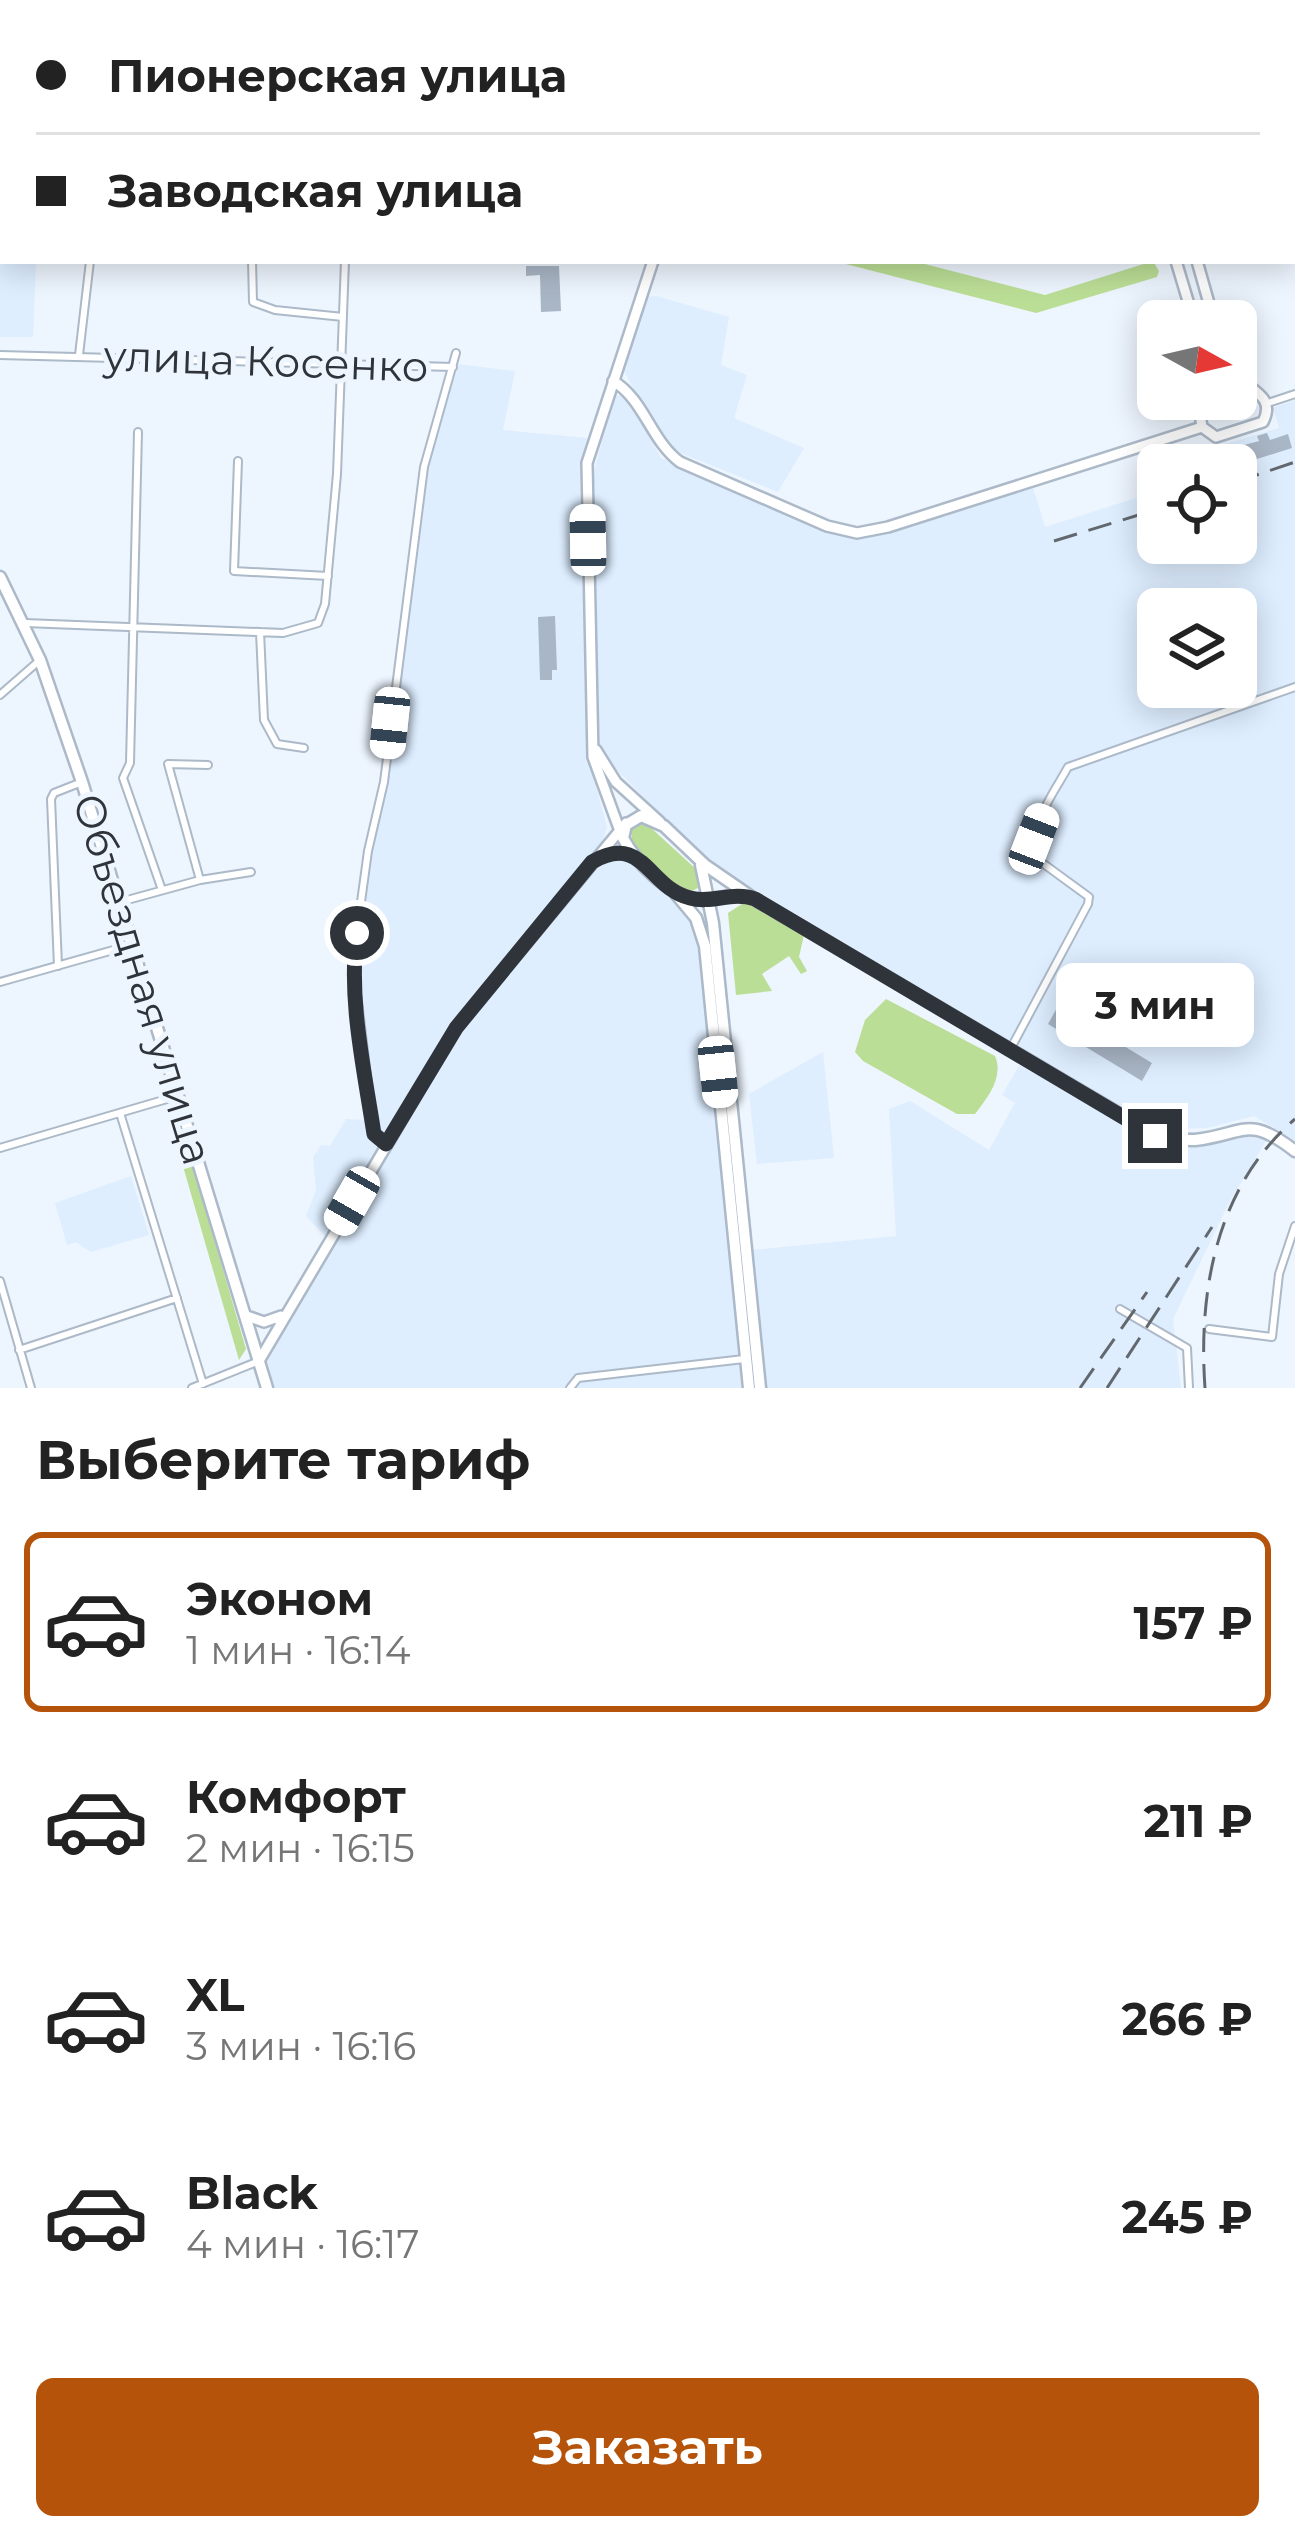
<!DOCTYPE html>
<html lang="ru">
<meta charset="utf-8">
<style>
:root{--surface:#fff;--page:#f2f2f2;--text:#222;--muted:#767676;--line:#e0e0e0;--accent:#b45309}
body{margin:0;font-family:Montserrat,sans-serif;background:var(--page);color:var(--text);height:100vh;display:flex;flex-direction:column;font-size:45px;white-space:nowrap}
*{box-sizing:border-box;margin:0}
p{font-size:39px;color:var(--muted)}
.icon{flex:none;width:66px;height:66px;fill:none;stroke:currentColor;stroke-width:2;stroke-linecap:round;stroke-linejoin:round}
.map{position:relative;height:1388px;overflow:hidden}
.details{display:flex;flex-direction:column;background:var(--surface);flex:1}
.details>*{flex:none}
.hud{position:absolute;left:0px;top:0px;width:1296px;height:264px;box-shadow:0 6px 30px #0003;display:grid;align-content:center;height:264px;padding:0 36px;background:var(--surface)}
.needle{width:78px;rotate:98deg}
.fabs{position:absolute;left:1137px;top:300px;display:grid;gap:24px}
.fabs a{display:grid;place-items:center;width:120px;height:120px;border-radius:18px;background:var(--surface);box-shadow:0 6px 30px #0003;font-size:60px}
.end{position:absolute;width:54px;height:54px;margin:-27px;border:15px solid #2f343a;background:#fff;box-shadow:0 0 0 6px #fff}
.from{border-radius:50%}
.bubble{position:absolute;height:84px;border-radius:18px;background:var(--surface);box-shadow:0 6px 30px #0003;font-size:39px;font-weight:700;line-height:84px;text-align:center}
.car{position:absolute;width:36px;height:72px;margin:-36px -18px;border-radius:15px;box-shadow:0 0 9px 3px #0007;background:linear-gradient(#fff 24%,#345 0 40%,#fff 0 76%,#345 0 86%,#fff 0)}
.hud b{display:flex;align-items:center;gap:42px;height:114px;font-size:45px}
.hud b+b{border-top:3px solid var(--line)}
.hud i{width:30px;height:30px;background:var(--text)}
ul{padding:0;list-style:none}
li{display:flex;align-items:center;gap:36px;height:180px;margin:0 24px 18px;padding:0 12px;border:6px solid transparent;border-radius:18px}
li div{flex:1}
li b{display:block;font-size:45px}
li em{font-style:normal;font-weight:700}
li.active{border-color:var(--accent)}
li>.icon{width:108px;height:108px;stroke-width:1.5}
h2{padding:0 36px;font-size:54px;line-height:144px}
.primary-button{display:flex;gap:24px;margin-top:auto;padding:24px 36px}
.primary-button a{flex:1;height:138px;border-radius:18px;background:var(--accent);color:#fff;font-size:48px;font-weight:700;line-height:138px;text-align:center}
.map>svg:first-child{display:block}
</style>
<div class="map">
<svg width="1295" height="1388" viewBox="0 0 1295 1388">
<rect width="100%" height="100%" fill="#edf5fe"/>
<path fill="#deeeff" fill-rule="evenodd" d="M 0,133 L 3,261 L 36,261 L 33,337 L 0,337 Z
M 656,296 L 729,317 L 721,365 L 747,375 L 734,418 L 804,448 L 778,492 L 663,446 L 622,367 L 647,297 Z
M 458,364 L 515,371 L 503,430 L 587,438 L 582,488 L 588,757 L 607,827 L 602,844 L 452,1025 L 388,1131 L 379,1134 L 357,972 L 373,850 L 390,769 L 429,461 Z
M 626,395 L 661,458 L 850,536 L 868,536 L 1032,484 L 1045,527 L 1158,491 L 1158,543 L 1236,543 L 1236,465 L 1210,465 L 1205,450 L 1279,428 L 1273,408 L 1295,400 L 1295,1141 L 1254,1116 L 1207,1128 L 1175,1129 L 1132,1113 L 708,862 L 605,758 L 599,744 L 590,488 L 613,396 ZM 1158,609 L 1236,609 L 1236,687 L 1158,687 Z
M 616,855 L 629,859 L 668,891 L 694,920 L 701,947 L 744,1388 L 272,1388 L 265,1362 L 281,1332 L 454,1042 L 594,865 Z
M 823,1052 L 834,1158 L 757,1164 L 749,1094 Z
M 1023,1059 L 1154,1139 L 1241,1131 L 1269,1136 L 1230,1201 L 1173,1319 L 1181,1388 L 765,1388 L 752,1250 L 896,1236 L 889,1109 L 910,1101 L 989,1150 L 1015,1103 L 1002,1095 Z
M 346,1119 L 370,1120 L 382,1144 L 326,1237 L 306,1216 L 316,1190 L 313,1157 L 321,1145 L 330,1146 Z
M 131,1176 L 149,1235 L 91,1252 L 76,1242 L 67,1245 L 55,1203 Z"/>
<path fill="#bbde96" d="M 834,261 L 913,261 L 1045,295 L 1153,261 L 1159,271 L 1157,277 L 1036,313 Z
M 639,823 L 649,826 L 697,870 L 698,888 L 690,892 L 680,889 L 632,844 L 631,829 Z
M 745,902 L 804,935 L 799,957 L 807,971 L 801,974 L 789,956 L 762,974 L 772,991 L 736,995 L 728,913 Z
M 886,999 L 995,1056 C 1004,1077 988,1097 975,1114 L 957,1114 L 863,1061 L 855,1052 L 865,1020 Z
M 165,1104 L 176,1107 L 246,1349 L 239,1360 Z"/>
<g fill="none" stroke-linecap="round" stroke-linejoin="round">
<path stroke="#abcff4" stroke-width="3" d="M 358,3 L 361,0"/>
</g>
<path fill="#a9b6c5" d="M 526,266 L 559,266 L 561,311 L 541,312 L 540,275 L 526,276 Z
M 1267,433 L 1270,440 L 1288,434 L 1292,448 L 1238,465 L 1210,465 L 1207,455 L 1259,441 L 1257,436 Z
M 555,616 L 557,670 L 552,670 L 552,680 L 540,680 L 538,617 Z
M 1058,1006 L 1152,1063 L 1142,1081 L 1048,1024 Z"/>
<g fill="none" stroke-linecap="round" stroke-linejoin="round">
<defs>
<path id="street" d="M 120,0 L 121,3
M 566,0 L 566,3
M 672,0 L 672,3
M 127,3 L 128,0
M 501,3 L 501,0
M 252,261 L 253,302 L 275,310 L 343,317
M 0,355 L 453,367
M 79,355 L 90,261
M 1268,403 L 1295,394
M 138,432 L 130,763 L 123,778 L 162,890
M 238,461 L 234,571 L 328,576
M 25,623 L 283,633 L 318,623 L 325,604 L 337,474 L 345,261
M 260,632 L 264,720 L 277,744 L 304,748
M 0,695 L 40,660
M 200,880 L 168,764 L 208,765
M 120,902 L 200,880 L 251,872
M 58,966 L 51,799 L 54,793 L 82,782
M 0,982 L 131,945
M 1011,1048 L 1088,904 L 1089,897 L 1037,859 C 1026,828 1054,793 1068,767 L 1295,687
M 120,1113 L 203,1384
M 386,1144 L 374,1134 L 353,960 L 368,851 L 384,782 L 424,467 L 456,353
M 0,1148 L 177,1096
M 0,1281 L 31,1388
M 1120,1309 L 1187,1348 L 1189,1388
M 1209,1329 L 1272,1337 L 1279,1274 L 1295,1226
M 19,1350 L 177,1298
M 192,1388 L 259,1361
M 570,1388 L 578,1378 L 744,1359"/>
<path id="secondary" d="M 1036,0 L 1038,3
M 1062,0 L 1064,3
M 736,3 L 737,0
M 1293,182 L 1295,181
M 1176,261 L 1194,321
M 1197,261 L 1214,321
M 613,381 C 644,399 651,441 680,462 L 827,526 L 857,533 L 888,527 L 1202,427
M 1202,427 L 1216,437 L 1263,422 C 1276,396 1251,391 1236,375
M 1202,427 L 1200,414 L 1208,399
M 596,750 L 616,782 L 660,822
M 621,834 L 593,757 L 587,463 L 653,261
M 596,859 L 616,852 L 637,858
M 247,1316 L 264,1322 L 281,1316
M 259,1361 L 456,1028 L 626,823"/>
<path id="primary" d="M 0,577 L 40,660 L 82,782 L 267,1388
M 701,865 L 713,923 L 760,1388
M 676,894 L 696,918 L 705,946 L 749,1388
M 753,898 C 732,892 716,901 696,899 C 669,896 635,861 623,838 L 626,825 L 641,816 L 664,826 L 705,865 L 753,898 L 1155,1135 C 1168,1137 1182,1141 1195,1140 C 1246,1134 1247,1114 1295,1151"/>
</defs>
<use href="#street" stroke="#acb9c8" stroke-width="10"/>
<use href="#secondary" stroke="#acb9c8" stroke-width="14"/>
<use href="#primary" stroke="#acb9c8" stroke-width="15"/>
<use href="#street" stroke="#fff" stroke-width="6"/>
<use href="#secondary" stroke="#fff" stroke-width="9"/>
<use href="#primary" stroke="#fff" stroke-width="10"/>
<path stroke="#62686e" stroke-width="3" stroke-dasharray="24 12" stroke-linecap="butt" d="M 1236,482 L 1295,462
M 1054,541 L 1158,509
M 1080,1388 L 1147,1292
M 1107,1388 L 1212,1227
M 1205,1388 C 1198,1289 1217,1186 1295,1119"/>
</g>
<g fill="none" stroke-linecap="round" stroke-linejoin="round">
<path stroke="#2f343a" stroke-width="15" d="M 357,933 C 348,999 364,1068 374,1134 L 386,1144 L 456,1028 L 592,862 C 644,832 648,888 690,898 C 712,904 732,891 755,899 L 1155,1136"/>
</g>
<g text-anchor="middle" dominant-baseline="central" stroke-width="10" stroke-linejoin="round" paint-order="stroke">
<g font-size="42" fill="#2f343a" stroke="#edf5fe">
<text transform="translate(266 361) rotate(2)">улица Косенко</text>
<text transform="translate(143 979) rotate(73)">Объездная улица</text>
</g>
</g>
</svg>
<div class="fabs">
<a><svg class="needle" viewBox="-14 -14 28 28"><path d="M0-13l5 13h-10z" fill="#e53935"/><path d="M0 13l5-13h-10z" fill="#767676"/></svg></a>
<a><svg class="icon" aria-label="locate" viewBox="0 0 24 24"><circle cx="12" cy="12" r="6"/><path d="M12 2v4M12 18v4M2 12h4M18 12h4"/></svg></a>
<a><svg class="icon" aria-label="layers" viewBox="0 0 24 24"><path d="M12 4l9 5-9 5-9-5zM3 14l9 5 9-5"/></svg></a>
</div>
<i class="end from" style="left:357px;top:933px"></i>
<i class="end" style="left:1155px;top:1136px"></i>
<div class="bubble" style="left:1056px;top:963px;width:198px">3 мин</div>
<i class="car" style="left:588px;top:540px;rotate:359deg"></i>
<i class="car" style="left:390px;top:723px;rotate:186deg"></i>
<i class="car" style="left:1034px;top:839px;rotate:21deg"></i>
<i class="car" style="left:718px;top:1072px;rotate:174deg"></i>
<i class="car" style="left:352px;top:1201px;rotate:210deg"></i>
<div class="hud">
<b><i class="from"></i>Пионерская улица</b>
<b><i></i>Заводская улица</b>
</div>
</div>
<section class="details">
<h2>Выберите тариф</h2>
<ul>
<li class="active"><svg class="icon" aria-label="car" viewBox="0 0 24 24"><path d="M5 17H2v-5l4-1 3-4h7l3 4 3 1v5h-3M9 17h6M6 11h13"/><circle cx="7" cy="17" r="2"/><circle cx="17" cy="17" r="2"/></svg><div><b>Эконом</b><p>1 мин · 16:14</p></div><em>157 ₽</em></li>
<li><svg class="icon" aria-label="car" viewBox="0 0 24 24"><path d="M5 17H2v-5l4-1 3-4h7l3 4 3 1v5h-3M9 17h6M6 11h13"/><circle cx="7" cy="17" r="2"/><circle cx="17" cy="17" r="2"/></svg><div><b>Комфорт</b><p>2 мин · 16:15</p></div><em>211 ₽</em></li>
<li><svg class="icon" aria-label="car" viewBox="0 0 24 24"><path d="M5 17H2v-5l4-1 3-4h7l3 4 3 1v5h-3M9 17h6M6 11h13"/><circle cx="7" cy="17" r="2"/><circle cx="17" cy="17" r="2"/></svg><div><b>XL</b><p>3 мин · 16:16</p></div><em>266 ₽</em></li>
<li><svg class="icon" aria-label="car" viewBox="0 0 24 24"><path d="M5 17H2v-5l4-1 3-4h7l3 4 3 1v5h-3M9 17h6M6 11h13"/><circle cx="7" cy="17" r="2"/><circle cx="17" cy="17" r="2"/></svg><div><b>Black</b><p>4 мин · 16:17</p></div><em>245 ₽</em></li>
</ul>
<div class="primary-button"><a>Заказать</a></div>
</section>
